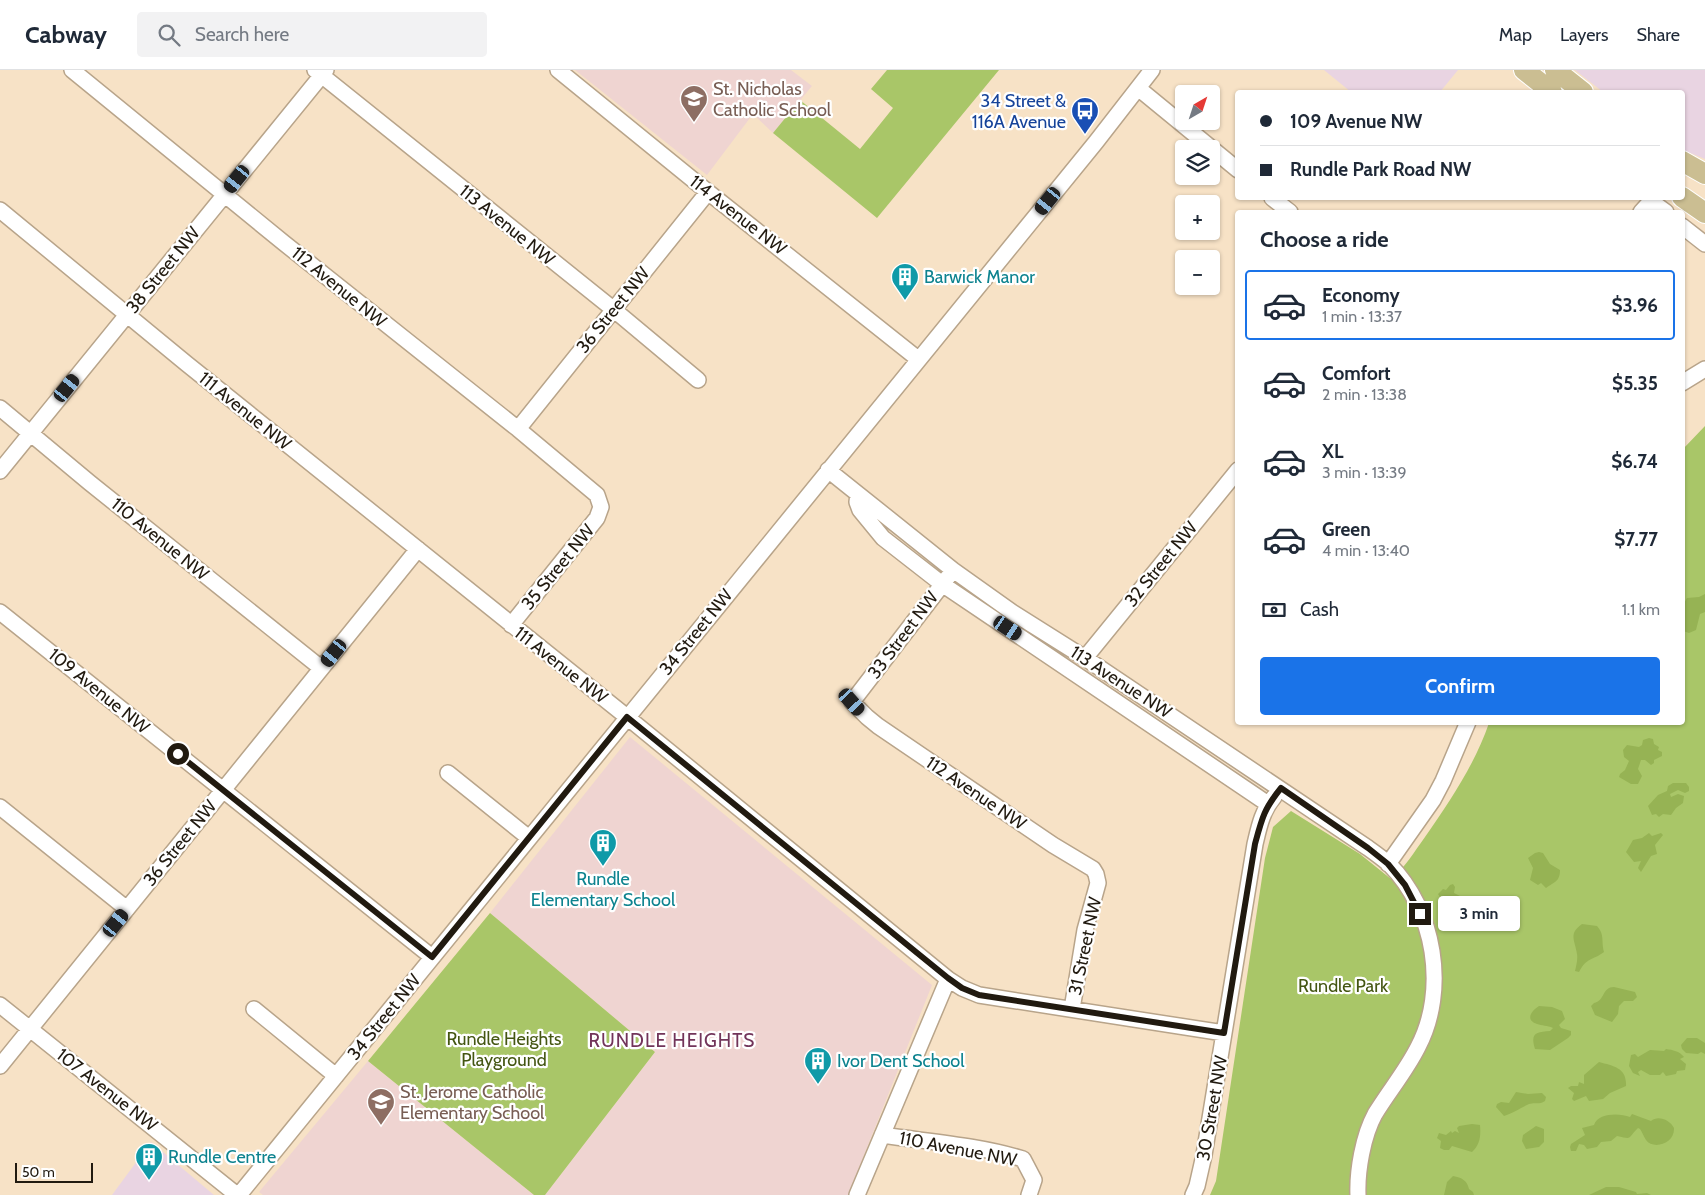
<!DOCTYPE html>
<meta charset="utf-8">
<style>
:root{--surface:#fff;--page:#f2f2f3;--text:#1f2937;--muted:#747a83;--line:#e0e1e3;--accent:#1a73e8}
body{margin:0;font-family:Cabin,sans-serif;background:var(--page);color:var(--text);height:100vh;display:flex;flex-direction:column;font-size:19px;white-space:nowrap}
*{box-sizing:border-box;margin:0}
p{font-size:16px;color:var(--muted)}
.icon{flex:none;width:28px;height:28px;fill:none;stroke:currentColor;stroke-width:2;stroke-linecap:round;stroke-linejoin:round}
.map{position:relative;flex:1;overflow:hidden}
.side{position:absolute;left:1235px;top:140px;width:450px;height:515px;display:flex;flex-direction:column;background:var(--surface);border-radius:5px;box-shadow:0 1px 4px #0004}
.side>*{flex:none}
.top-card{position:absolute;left:1235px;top:20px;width:450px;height:110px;border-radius:5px;box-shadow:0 1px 4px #0004;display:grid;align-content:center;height:110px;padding:0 25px;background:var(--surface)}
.needle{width:32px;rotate:39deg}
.buttons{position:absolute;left:1175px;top:15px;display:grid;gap:10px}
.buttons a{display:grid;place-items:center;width:45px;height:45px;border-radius:5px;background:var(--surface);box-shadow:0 1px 4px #0004;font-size:25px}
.scale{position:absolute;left:15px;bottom:12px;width:78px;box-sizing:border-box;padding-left:5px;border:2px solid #211a10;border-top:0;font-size:14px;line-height:18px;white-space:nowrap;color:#211a10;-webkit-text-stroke:4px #fff;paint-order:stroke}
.end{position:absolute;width:22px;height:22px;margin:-11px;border:6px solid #211a10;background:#fff;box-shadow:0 0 0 2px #fff}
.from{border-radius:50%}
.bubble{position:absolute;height:35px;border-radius:5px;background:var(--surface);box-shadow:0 1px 4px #0004;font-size:16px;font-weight:800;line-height:35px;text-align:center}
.car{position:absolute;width:15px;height:30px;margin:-15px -8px;border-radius:6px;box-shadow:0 0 4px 1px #0007;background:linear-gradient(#222 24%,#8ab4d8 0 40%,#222 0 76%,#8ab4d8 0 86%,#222 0)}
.top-card b{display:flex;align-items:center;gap:18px;height:48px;font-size:19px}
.top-card b+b{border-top:1px solid var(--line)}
.top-card i{width:12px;height:12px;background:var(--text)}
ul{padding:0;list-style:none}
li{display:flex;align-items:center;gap:15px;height:70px;margin:0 10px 8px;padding:0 15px;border:2px solid transparent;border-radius:5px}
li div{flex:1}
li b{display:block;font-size:19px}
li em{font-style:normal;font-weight:800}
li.active{border-color:var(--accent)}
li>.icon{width:45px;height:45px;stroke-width:1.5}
h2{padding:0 25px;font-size:22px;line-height:60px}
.pay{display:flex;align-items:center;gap:12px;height:55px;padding:0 25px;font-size:19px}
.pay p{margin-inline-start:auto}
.cta{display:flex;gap:10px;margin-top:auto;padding:10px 25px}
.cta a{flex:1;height:58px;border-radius:5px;background:var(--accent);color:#fff;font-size:20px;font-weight:800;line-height:58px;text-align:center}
header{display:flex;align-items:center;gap:30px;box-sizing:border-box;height:70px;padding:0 25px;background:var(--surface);border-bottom:1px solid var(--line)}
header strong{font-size:24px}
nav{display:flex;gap:28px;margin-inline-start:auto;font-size:18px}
.search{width:350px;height:45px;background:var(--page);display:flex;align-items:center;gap:12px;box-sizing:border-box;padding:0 18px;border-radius:5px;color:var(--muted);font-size:19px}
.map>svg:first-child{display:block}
</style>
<header>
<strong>Cabway</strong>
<div class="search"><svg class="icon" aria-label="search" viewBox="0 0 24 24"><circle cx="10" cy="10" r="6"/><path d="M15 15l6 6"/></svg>Search here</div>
<nav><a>Map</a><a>Layers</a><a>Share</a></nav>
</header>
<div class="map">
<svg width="1705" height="1125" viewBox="0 0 1705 1125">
<rect width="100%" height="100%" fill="#f7e2c6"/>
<path fill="#e9d4e2" d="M 1324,0 L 1458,0 L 1440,22 L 1351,22 Z
M 1575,0 L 1705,0 L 1705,89 L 1683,80 L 1682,22 L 1603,22 Z
M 151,1072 L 214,1125 L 112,1125 Z"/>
<path fill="#efd4d1" d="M 575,0 L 791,0 L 812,16 L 773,63 L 753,44 L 707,105 Z
M 630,667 L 932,915 L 848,1125 L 545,1125 L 655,982 L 490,843 Z
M 368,991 L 534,1125 L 263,1125 L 259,1122 Z"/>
<path fill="#a9c668" d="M 887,0 L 999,0 L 877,148 L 773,63 L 800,30 L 860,79 L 893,38 L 871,19 Z
M 1705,356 L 1705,1125 L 1210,1125 L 1216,1111 L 1265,788 L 1273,757 L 1291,741 L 1360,784 L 1391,809 C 1405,798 1414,782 1425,767 C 1450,731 1475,694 1489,653 L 1682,652 L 1683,379 Z
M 490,843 L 655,982 L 545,1125 L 534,1125 L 368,991 Z"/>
<path fill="#96b354" d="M 1705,524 L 1705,542 L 1700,544 L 1696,560 L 1689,563 L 1683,561 L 1683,535 L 1687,528 L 1699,527 Z
M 1649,668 L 1653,669 L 1654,674 L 1659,677 L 1658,680 L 1662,682 L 1662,686 L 1654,690 L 1654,693 L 1651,695 L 1645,690 L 1641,690 L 1638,699 L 1642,706 L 1638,714 L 1631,714 L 1619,707 L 1620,704 L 1625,700 L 1629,691 L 1624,687 L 1623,680 L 1627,675 L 1639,677 L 1642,675 L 1643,670 Z
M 1673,713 L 1686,713 L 1689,717 L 1689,721 L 1685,723 L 1678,720 L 1670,724 L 1671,727 L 1678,724 L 1684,726 L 1683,733 L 1676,738 L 1671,745 L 1663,744 L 1659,747 L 1656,744 L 1652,745 L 1648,736 L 1658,725 L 1667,721 L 1668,716 Z
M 1649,763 L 1652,766 L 1661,763 L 1663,765 L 1655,775 L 1657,784 L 1651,786 L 1641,802 L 1638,798 L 1641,791 L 1634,792 L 1626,782 L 1633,770 L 1642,768 Z
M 1539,782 L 1543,783 L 1550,794 L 1560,800 C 1560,812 1554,812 1546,818 L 1541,813 L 1538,815 L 1530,810 L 1533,798 L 1528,788 L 1535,783 Z
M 1453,814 L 1455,817 L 1454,823 L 1460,826 L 1462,834 L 1460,840 L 1462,844 L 1469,848 L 1473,846 L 1479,849 L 1489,848 L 1490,852 L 1483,860 L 1479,860 L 1470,856 L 1467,857 L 1462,853 L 1464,850 L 1450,847 L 1450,844 L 1444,841 L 1444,833 L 1438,824 L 1443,819 L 1446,820 L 1450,815 Z
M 1582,854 L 1597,856 C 1605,865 1601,871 1604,882 C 1592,891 1587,887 1579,902 L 1575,901 C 1576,896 1578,890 1577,884 C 1575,870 1568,864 1582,854 Z
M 1614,917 L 1635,922 L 1637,927 L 1633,931 L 1624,931 L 1619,936 L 1618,944 L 1612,952 L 1595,945 L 1591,936 L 1594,933 C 1605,931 1602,917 1614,917 Z
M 1539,936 L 1552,937 L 1562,941 L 1565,949 L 1559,955 L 1561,958 L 1571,961 L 1571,965 L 1568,968 L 1550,980 L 1535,979 C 1530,963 1536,962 1550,961 L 1553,958 C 1547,955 1542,956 1537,954 C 1525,950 1531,941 1539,936 Z
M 1687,968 L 1697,968 L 1705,973 L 1705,984 L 1701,982 L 1698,984 L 1686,983 L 1682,979 L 1681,975 Z
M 1666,979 C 1673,980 1679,981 1684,987 L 1680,989 L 1686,994 L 1685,1000 L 1677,1001 L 1676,1004 L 1666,1006 L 1663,1002 L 1660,1005 L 1650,1005 L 1641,1000 L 1638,1002 L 1640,1006 L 1633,1003 L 1629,996 L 1631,985 L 1635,984 L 1638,987 L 1650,980 L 1664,981 Z
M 1599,992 C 1614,996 1627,998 1626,1016 L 1610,1023 L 1603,1029 L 1589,1031 L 1586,1026 L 1574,1031 L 1572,1029 L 1574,1023 L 1568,1018 L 1571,1016 L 1578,1016 L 1579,1012 L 1584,1014 L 1584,1005 Z
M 1516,1022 L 1528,1024 L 1542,1023 L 1546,1027 L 1545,1031 C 1539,1035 1535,1032 1529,1034 C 1519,1039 1515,1042 1504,1046 L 1496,1037 L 1497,1034 L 1501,1032 L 1509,1033 Z
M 1632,1044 L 1651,1051 C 1658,1045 1670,1050 1674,1058 C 1675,1074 1653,1080 1646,1070 C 1644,1067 1642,1062 1640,1059 L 1638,1058 C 1627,1068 1634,1070 1617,1066 L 1611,1071 L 1601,1072 L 1597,1077 L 1587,1079 L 1584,1075 L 1579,1074 L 1576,1081 L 1571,1081 L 1570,1077 L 1571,1074 L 1585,1065 L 1582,1058 L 1594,1055 C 1598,1043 1619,1043 1630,1047 Z
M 1472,1054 L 1480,1055 C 1481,1066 1480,1075 1472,1082 L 1452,1076 L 1449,1080 L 1444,1080 L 1440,1078 L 1441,1071 L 1437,1068 L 1439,1063 L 1446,1065 L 1451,1061 L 1452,1063 L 1455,1061 L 1459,1063 L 1457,1058 L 1459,1056 Z
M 1536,1056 L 1544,1059 L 1544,1072 L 1539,1077 L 1526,1079 L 1522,1071 L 1523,1065 Z
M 1453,1106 C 1462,1108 1467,1110 1469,1119 L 1473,1122 L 1474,1125 L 1444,1125 L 1447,1112 Z
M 1606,1117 L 1619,1117 L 1636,1122 L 1637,1124 L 1647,1123 L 1651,1125 L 1589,1125 Z"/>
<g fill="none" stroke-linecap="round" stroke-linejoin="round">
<defs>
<path id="minor" d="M 72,0 L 284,173 L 518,359 L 597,425 L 601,437 L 597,448 L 511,555
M 315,0 L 613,239 L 698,310
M 558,0 L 708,122 L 918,289
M 1138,18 L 1238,100
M 1272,128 L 1290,142
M 0,140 L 187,294 L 627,647 L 948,909 L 962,918 L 979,925 L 1224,963
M 1641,142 L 1651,131 L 1666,142
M 1682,156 L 1705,174
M 1682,313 L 1705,299
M 0,338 L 90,413 L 321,598
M 518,359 L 708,122
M 828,400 L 858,424
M 0,401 L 326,0
M 948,507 L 852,632 L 867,647 L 878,656 L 1053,775 L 1093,799 L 1096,804 L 1098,813 L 1085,860 L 1072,939
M 0,542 L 432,887
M 1085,588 L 1238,400
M 448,703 L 529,768
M 1268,734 L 942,514 L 883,468 L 860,440 L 857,432 L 858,424 L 953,500 L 1012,542 L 1085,588 L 1368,778 C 1375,783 1382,788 1389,794 C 1435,840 1448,920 1418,977 C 1406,1001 1389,1021 1375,1044 C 1363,1066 1357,1101 1358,1125
M 0,737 L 127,839
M 1388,794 L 1433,730 L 1443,711 L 1468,652
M 0,935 L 237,1125
M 254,939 L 336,1006
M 0,996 L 418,479
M 882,1065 C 929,1072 978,1075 1023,1089 L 1034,1110 L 1029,1125
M 239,1125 L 1096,72 L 1152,0
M 857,1125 L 948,909
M 1193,1125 L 1197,1116 L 1204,1085 L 1255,774 C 1259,757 1262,741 1274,727"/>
<path id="major" d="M 1524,0 L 1552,22
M 1555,0 L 1583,22
M 1682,91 L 1705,104
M 1682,127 L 1705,143"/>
</defs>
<use href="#minor" stroke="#b8a48a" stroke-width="18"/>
<use href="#major" stroke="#fff" stroke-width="22"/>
<use href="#minor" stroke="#fff" stroke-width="15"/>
<use href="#major" stroke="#cbbe92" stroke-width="20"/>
</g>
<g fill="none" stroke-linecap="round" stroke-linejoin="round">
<path stroke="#211a10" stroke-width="6" d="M 178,684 L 432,887 L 627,647 L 948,908 L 962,918 L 979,925 L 1224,963 L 1255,774 C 1262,748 1264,739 1281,718 L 1368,778 L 1388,794 L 1405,815 L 1420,844"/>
</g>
<defs>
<symbol id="school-pin" viewBox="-11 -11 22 30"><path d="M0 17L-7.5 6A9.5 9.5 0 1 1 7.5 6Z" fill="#8d6e63" stroke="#fff"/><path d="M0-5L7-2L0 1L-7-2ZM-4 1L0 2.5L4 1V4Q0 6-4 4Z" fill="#fff"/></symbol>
<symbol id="bus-pin" viewBox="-11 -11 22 30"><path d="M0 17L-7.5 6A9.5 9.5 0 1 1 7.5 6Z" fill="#1a4fb4" stroke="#fff"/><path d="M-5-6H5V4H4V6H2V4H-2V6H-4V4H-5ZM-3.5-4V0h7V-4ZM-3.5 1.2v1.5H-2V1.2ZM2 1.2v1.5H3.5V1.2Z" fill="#fff"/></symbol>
<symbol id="building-pin" viewBox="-11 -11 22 30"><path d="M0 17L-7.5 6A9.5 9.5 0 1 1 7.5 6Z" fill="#0f9aa8" stroke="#fff"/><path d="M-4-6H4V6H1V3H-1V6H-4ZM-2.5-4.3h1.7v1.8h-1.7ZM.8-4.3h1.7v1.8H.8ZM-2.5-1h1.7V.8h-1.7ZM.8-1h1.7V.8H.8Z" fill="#fff"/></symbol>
</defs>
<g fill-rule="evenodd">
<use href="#school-pin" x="678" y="13" width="32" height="43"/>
<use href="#bus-pin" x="1069" y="25" width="32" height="43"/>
<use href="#building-pin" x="889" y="191" width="32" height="43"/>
<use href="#building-pin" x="587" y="757" width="32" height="43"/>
<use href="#building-pin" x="802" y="975" width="32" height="43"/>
<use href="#school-pin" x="365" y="1016" width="32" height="43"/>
<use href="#building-pin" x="133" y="1071" width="32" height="43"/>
</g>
<g text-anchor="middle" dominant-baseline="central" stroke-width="4.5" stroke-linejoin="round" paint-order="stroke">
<g font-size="18" fill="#785e54" stroke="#fff" text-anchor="start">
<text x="713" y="19">St. Nicholas<tspan x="713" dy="21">Catholic School</tspan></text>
<text x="400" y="1022">St. Jerome Catholic<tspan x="400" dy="21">Elementary School</tspan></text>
</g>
<g font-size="18" fill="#164399" stroke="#fff" text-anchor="end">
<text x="1066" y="31">34 Street &amp;<tspan x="1066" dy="21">116A Avenue</tspan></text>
</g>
<g font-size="18" fill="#211a10" stroke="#fff">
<text transform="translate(738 145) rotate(38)">114 Avenue NW</text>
<text transform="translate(507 155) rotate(39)">113 Avenue NW</text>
<text transform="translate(163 200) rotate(-51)">38 Street NW</text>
<text transform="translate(339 217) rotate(39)">112 Avenue NW</text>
<text transform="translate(613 240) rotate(-51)">36 Street NW</text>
<text transform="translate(245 341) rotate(39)">111 Avenue NW</text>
<text transform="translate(160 469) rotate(39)">110 Avenue NW</text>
<text transform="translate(1161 494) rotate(-51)">32 Street NW</text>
<text transform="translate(558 497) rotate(-51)">35 Street NW</text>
<text transform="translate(696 562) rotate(-51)">34 Street NW</text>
<text transform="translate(903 565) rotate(-53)">33 Street NW</text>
<text transform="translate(561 595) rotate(38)">111 Avenue NW</text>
<text transform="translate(1121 612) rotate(33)">113 Avenue NW</text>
<text transform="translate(99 621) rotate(39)">109 Avenue NW</text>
<text transform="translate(976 723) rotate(34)">112 Avenue NW</text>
<text transform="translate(180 773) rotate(-51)">36 Street NW</text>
<text transform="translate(1085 876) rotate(-78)">31 Street NW</text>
<text transform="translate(384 947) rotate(-51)">34 Street NW</text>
<text transform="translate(107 1020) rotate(38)">107 Avenue NW</text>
<text transform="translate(1212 1038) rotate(-80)">30 Street NW</text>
<text transform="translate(958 1079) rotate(11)">110 Avenue NW</text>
</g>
<g font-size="18" fill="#0d838f" stroke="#fff" text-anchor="start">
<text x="924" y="207">Barwick Manor</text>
<text x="603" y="809" text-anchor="middle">Rundle<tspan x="603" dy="21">Elementary School</tspan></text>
<text x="837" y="991">Ivor Dent School</text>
<text x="168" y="1087">Rundle Centre</text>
</g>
<g font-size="18" fill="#445612" stroke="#fff">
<text x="1343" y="916">Rundle Park</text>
<text x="504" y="969">Rundle Heights<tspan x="504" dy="21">Playground</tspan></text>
</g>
<g font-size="19" letter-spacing="1" fill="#72345a" stroke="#fff">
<text x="672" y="970">RUNDLE HEIGHTS</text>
</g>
</g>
</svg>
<div class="buttons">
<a><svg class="needle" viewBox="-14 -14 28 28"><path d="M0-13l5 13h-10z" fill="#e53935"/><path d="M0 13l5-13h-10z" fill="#747a83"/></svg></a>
<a><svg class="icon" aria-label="layers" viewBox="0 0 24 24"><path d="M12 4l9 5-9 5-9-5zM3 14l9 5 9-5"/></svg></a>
<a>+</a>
<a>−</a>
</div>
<div class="scale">50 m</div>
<i class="end from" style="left:178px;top:684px"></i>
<i class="end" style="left:1420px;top:844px"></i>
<div class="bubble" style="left:1438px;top:826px;width:82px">3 min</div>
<i class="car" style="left:237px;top:109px;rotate:219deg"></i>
<i class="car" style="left:1048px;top:131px;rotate:219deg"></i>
<i class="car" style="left:67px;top:318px;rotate:39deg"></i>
<i class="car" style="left:1008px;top:558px;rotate:124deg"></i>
<i class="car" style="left:334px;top:583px;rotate:219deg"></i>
<i class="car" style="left:852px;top:632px;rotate:138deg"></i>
<i class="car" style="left:116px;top:853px;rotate:39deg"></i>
<div class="top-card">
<b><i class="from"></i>109 Avenue NW</b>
<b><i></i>Rundle Park Road NW</b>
</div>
<section class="side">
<h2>Choose a ride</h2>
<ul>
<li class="active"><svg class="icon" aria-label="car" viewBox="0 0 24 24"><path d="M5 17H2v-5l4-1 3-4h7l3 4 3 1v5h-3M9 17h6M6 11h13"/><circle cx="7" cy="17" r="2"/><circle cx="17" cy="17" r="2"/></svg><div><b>Economy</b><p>1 min · 13:37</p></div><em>$3.96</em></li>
<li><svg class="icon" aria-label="car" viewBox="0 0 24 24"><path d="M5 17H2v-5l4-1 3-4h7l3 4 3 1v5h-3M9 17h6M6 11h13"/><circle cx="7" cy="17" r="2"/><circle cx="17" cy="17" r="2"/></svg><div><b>Comfort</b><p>2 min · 13:38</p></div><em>$5.35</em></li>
<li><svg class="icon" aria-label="car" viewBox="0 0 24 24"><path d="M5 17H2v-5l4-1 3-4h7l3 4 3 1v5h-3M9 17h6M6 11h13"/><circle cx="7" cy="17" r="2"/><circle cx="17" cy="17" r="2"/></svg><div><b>XL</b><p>3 min · 13:39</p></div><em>$6.74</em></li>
<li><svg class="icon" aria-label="car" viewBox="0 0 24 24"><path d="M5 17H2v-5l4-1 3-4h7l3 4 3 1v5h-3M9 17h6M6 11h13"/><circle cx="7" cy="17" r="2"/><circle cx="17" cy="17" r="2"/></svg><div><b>Green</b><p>4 min · 13:40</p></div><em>$7.77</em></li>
</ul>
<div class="pay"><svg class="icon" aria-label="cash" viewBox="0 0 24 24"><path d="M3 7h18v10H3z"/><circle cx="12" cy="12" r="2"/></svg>Cash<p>1.1 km</p></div>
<div class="cta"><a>Confirm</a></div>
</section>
</div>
